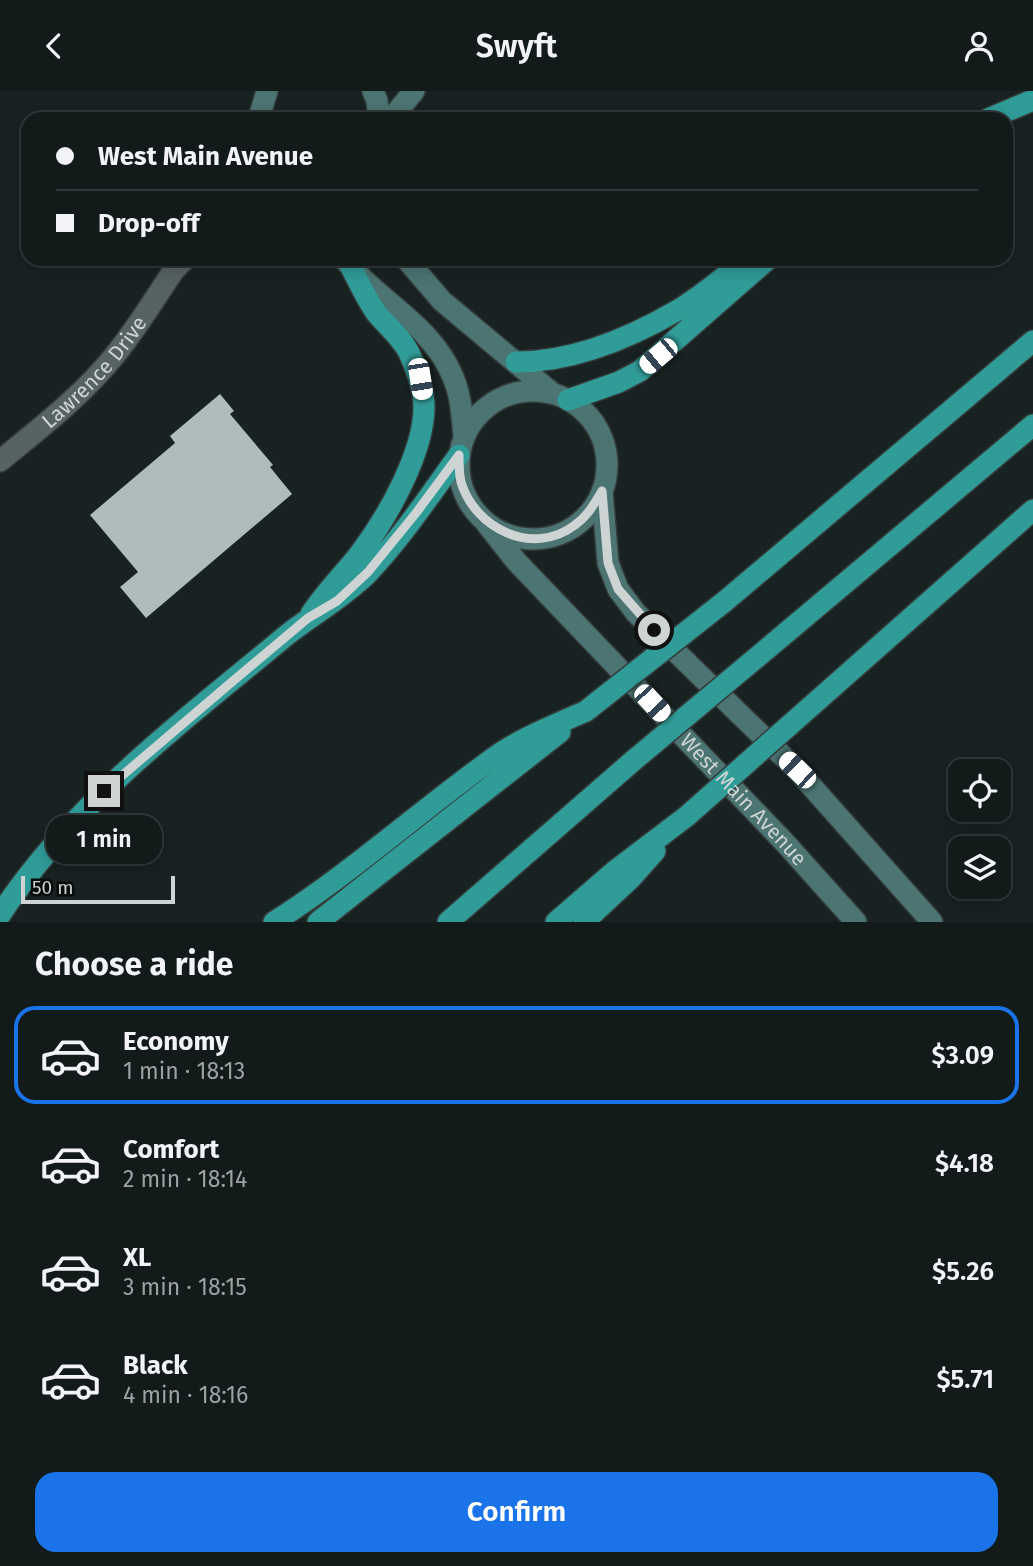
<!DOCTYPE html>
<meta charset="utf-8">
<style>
:root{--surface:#121a1a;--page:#1f2727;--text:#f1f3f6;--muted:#9ca1a2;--line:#313839;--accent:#1a73e8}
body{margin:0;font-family:"Fira Sans",sans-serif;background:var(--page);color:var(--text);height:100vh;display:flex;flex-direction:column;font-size:26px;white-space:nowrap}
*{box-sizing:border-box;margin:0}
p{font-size:23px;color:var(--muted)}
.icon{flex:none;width:38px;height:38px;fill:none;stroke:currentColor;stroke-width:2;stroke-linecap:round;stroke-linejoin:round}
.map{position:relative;height:831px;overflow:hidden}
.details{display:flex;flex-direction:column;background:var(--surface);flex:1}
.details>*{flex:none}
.top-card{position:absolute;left:21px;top:21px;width:992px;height:154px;border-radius:21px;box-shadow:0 4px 18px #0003,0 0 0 2px var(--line);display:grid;align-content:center;height:154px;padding:0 35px;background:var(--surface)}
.buttons{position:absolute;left:948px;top:668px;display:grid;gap:14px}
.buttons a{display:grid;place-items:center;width:63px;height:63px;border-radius:14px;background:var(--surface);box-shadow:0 4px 18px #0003,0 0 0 2px var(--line);font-size:35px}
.scale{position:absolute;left:21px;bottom:18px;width:154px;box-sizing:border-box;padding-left:7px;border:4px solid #ced4d4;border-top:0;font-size:19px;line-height:24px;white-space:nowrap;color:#ced4d4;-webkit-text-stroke:5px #070b0a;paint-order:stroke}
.end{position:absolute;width:32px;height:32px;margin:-16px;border:9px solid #ced4d4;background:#111;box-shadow:0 0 0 4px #111}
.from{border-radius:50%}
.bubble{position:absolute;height:49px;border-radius:21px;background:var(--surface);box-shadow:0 4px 18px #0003,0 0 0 2px var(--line);font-size:23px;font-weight:600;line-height:49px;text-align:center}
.car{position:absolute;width:21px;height:42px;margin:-21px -10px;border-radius:9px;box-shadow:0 0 5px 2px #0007;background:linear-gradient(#fff 24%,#345 0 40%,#fff 0 76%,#345 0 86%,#fff 0)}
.top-card b{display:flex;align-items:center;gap:24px;height:66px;font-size:26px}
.top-card b+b{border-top:2px solid var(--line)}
.top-card i{width:18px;height:18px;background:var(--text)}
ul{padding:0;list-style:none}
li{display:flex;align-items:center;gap:21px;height:98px;margin:0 14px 10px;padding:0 21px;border:4px solid transparent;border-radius:21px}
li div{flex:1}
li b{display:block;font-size:26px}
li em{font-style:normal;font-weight:600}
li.selected{border-color:var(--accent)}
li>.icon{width:63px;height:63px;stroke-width:1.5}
h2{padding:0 35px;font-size:32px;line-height:84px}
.primary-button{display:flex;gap:14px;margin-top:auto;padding:14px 35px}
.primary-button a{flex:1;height:80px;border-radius:21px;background:var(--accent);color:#fff;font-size:28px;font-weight:600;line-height:80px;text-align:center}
header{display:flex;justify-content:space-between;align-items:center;height:91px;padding:0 35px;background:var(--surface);font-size:32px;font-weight:600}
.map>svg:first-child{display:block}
</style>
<header><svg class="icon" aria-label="back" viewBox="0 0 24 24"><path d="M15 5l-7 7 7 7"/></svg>Swyft<svg class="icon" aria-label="person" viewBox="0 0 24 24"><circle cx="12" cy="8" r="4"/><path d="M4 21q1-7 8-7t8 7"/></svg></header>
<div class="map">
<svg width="1033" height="831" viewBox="0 0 1033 831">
<rect width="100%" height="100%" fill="#182222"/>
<path fill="#aebcbb" d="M 220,303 L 234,320 L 230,323 L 273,374 L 270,376 L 292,403 L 146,527 L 120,496 L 138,481 L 90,424 L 175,352 L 170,345 Z"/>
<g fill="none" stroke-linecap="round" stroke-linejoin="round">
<defs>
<g id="street">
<path id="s1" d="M 0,370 C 40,337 82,305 115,264 C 137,237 155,207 174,179 L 185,168"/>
</g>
<g id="secondary">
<path d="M 373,0 L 377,10 L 379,28"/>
<path d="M 261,28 L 261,20 L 267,0"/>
<path d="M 391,28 L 414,0"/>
<path d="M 344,168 C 378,210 432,234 453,286 C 461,304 462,326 464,345"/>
<path d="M 406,168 L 442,210 L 551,301"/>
<circle cx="533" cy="374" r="74"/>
<path d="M 602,400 L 608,472 L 618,498 L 636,522 L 797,679 L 932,831"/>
<path id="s2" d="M 486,432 L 516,470 L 787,754 L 856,831"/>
</g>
<path id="highway" d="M 988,28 L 1033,9
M 516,271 C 572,271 630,247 678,219 C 702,205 724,185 747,168
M 568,309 L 619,291 L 640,280 L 768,168
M 724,511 L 1033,250
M 311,523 C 326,500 345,482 361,461 C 388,425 424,361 424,316 C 424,298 417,280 410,264 C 404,249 388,236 377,223 C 367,209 359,192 351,176
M 768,557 L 1033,334
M 818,609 L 1033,419
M 0,824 C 74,711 185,629 288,543 C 315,522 344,506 368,482 C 402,446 430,404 459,364
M 274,831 C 353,781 423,717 499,663 C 526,645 557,633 586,620
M 318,831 L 560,641
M 448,831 L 634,669
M 556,831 L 616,779 L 687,725
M 584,831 L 631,787 L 655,760"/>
</defs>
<use href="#street" stroke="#343c3b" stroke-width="24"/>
<use href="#secondary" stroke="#343c3b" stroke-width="24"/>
<use href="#highway" stroke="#343c3b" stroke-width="24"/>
<use href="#street" stroke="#576362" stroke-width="21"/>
<use href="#secondary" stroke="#4b7472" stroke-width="21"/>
<use href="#highway" stroke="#309c98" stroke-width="21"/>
<defs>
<path id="highway-bridge" d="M 586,620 L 724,511
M 634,669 L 768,557
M 687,725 L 818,609"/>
</defs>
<use href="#highway-bridge" stroke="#343c3b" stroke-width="24" stroke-linecap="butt"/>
<use href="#highway-bridge" stroke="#309c98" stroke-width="21"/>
</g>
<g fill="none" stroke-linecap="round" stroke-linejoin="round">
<path stroke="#ced4d4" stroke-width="9" d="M 104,700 L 233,590 L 308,527 L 337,510 L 368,481 L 416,422 L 459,364 C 459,373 459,383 461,391 C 475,438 533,466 575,434 C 588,425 594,413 602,400 L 608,472 L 618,498 L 654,539"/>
</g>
<g text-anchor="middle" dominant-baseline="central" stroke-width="7" stroke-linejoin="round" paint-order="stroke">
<g font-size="21" fill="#ced4d4" stroke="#070b0a">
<text stroke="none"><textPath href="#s1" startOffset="130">Lawrence Drive</textPath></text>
<text stroke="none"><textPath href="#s2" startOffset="378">West Main Avenue</textPath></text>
</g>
</g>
</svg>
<div class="buttons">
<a><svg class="icon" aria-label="locate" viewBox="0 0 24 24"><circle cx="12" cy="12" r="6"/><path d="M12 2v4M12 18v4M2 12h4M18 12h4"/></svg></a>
<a><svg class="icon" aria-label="layers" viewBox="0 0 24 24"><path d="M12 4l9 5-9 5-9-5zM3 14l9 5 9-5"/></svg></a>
</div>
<div class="scale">50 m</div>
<i class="end from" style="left:654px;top:539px"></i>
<i class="end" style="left:104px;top:700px"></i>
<div class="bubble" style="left:46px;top:724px;width:116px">1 min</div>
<i class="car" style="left:658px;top:265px;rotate:230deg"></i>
<i class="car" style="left:420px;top:288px;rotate:171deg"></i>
<i class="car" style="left:652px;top:612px;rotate:137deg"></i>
<i class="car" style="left:797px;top:679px;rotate:314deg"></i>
<div class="top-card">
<b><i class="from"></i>West Main Avenue</b>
<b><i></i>Drop-off</b>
</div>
</div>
<section class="details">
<h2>Choose a ride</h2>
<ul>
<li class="selected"><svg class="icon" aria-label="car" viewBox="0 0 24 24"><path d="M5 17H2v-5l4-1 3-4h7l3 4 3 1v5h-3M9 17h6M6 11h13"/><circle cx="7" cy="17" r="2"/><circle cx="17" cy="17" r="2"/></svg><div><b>Economy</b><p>1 min · 18:13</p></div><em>$3.09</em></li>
<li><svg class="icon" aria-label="car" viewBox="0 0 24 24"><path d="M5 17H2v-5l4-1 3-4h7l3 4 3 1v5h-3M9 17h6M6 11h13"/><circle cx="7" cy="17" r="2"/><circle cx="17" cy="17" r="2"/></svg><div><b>Comfort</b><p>2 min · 18:14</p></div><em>$4.18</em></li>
<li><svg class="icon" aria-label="car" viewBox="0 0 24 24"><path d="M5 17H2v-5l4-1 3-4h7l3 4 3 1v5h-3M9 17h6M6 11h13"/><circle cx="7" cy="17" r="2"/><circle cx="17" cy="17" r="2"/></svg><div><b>XL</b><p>3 min · 18:15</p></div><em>$5.26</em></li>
<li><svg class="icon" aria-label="car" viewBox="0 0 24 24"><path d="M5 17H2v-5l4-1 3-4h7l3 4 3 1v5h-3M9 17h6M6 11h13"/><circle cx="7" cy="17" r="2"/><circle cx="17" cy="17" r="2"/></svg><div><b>Black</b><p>4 min · 18:16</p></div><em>$5.71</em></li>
</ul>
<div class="primary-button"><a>Confirm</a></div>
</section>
